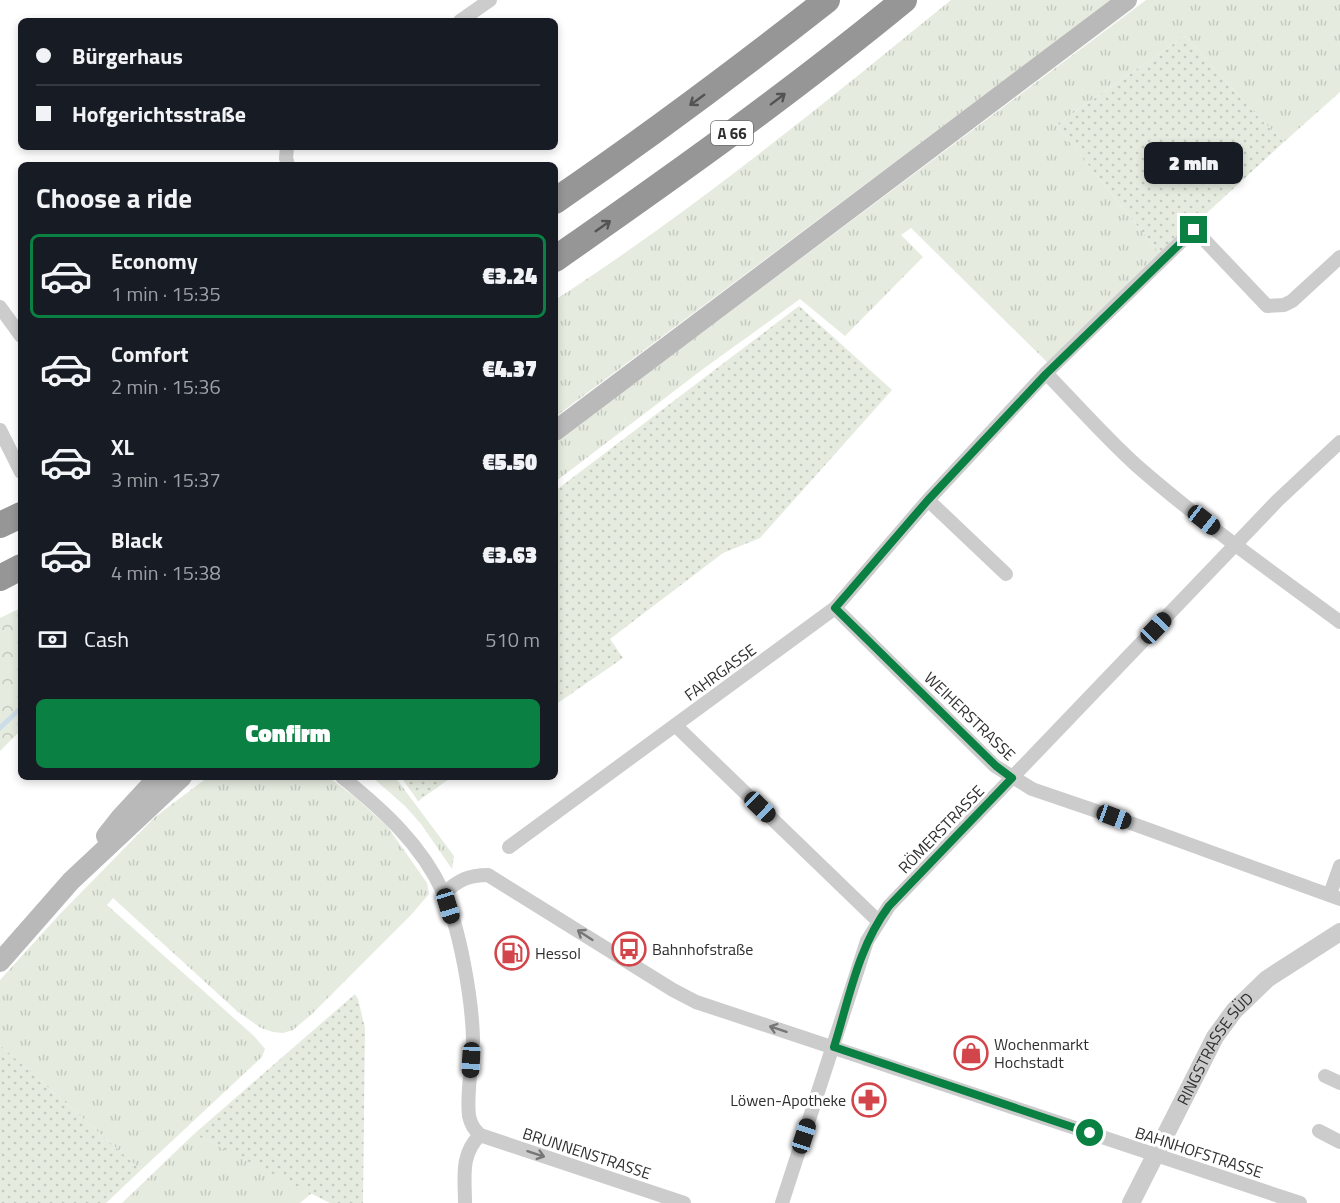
<!DOCTYPE html>
<meta charset="utf-8">
<style>
:root{--surface:#171b24;--page:#20242c;--text:#f1f3f6;--muted:#9ea1a6;--line:#363941;--accent:#0b8043}
body{margin:0;font-family:"Titillium Web",sans-serif;background:var(--page);color:var(--text);height:100vh;display:flex;flex-direction:column;font-size:22px;white-space:nowrap}
*{box-sizing:border-box;margin:0}
p{font-size:20px;color:var(--muted)}
.icon{flex:none;width:33px;height:33px;fill:none;stroke:currentColor;stroke-width:2;stroke-linecap:round;stroke-linejoin:round}
.map{position:relative;flex:1;overflow:hidden}
.side{position:absolute;left:18px;top:162px;width:540px;height:618px;display:flex;flex-direction:column;background:var(--surface);border-radius:9px;box-shadow:0 3px 9px #0003}
.side>*{flex:none}
.banner{position:absolute;left:18px;top:18px;width:540px;height:132px;border-radius:9px;box-shadow:0 3px 9px #0003;display:grid;align-content:center;height:132px;padding:0 18px;background:var(--surface)}
.end{position:absolute;width:27px;height:27px;margin:-14px;border:8px solid #0b8043;background:#fff;box-shadow:0 0 0 3px #fff}
.from{border-radius:50%}
.bubble{position:absolute;height:42px;border-radius:9px;background:var(--surface);box-shadow:0 3px 9px #0003;font-size:20px;font-weight:800;line-height:42px;text-align:center}
.car{position:absolute;width:18px;height:36px;margin:-18px -9px;border-radius:8px;box-shadow:0 0 4px 2px #0007;background:linear-gradient(#222 24%,#8ab4d8 0 40%,#222 0 76%,#8ab4d8 0 86%,#222 0)}
.banner b{display:flex;align-items:center;gap:21px;height:57px;font-size:22px}
.banner b+b{border-top:2px solid var(--line)}
.banner i{width:15px;height:15px;background:var(--text)}
ul{padding:0;list-style:none}
li{display:flex;align-items:center;gap:18px;height:84px;margin:0 12px 9px;padding:0 6px;border:3px solid transparent;border-radius:9px}
li div{flex:1}
li b{display:block;font-size:22px}
li em{font-style:normal;font-weight:800}
li.selected{border-color:var(--accent)}
li>.icon{width:54px;height:54px;stroke-width:1.5}
h2{padding:0 18px;font-size:27px;line-height:72px}
.pay{display:flex;align-items:center;gap:15px;height:66px;padding:0 18px;font-size:22px}
.pay p{margin-inline-start:auto}
.button{display:flex;gap:12px;margin-top:auto;padding:12px 18px}
.button a{flex:1;height:69px;border-radius:9px;background:var(--accent);color:#fff;font-size:24px;font-weight:800;line-height:69px;text-align:center}
.map>svg:first-child{display:block}
</style>
<div class="map">
<svg width="1340" height="1203" viewBox="0 0 1340 1203">
<defs>
<pattern id="grass-tufts" width="24" height="20" patternUnits="userSpaceOnUse" patternTransform="scale(1.5)"><rect width="24" height="20" fill="#e5ebdf"/><path d="M3 7l-1-3M5 7V3M7 7l1-3M15 17l-1-3M17 17v-4M19 17l1-3" fill="none" stroke="#c5cac0"/></pattern>
<pattern id="forest-crowns" width="20" height="18" patternUnits="userSpaceOnUse" patternTransform="scale(1.5)"><rect width="20" height="18" fill="#e5ebdf"/><path d="M2 6a3 3 0 1 1 6 0M12 15a3 3 0 1 1 6 0" fill="none" stroke="#c5cac0"/></pattern>
<pattern id="park-dots" width="8" height="8" patternUnits="userSpaceOnUse" patternTransform="scale(1.5)"><rect width="8" height="8" fill="#e5ebdf"/><path d="M2 2h.1M6 6h.1" fill="none" stroke="#c5cac0" stroke-width="1.8" stroke-linecap="round"/></pattern>
</defs>
<rect width="100%" height="100%" fill="#fff"/>
<path fill="url(#grass-tufts)" d="M 951,0 L 1111,0 L 555,417 L 555,300 C 694,210 822,105 951,0 Z
M 1146,0 L 1340,0 L 1340,92 L 1284,142 L 1261,120 L 1185,36 L 1056,125 L 1161,255 L 1048,363 L 911,228 L 901,235 L 923,257 L 845,336 L 800,299 L 703,369 L 555,482 L 555,443 Z
M 208,777 L 328,777 L 355,797 L 387,826 L 427,883 L 429,894 L 411,915 L 313,1013 L 293,1030 L 283,1033 L 273,1032 L 261,1028 L 238,1012 L 113,898 L 107,905 L 254,1036 L 265,1049 L 262,1057 L 141,1170 L 0,1045 L 0,980 L 60,914 L 155,817 Z
M 372,777 L 395,777 L 454,856 L 452,869 L 421,824 L 405,806 Z
M 194,1134 L 312,1193 L 300,1203 L 122,1203 Z"/>
<path fill="url(#forest-crowns)" d="M 21,608 L 21,730 L 0,751 L 0,618 Z"/>
<path fill="url(#park-dots)" d="M 1185,36 L 1261,120 L 1284,142 L 1161,255 L 1056,125 Z
M 799,306 L 892,390 L 760,538 L 723,553 L 610,639 L 623,658 L 555,705 L 555,491 Z
M 401,777 L 452,777 L 418,801 Z
M 355,994 L 358,999 L 365,1028 L 363,1203 L 330,1203 L 194,1134 Z
M 0,1045 L 141,1170 L 106,1203 L 0,1203 Z"/>
<g fill="none" stroke-linecap="round" stroke-linejoin="round">
<path stroke="#cddde8" stroke-width="5" d="M 0,728 L 21,708"/>
<path stroke="#ccc" stroke-width="14" d="M 460,21 L 490,0
M 287,147 L 286,158 L 288,165
M 0,307 L 21,336
M 1046,373 C 1076,404 1105,437 1136,465 C 1201,522 1271,571 1340,622
M 0,430 L 21,472
M 928,500 L 1006,574
M 835,608 L 995,766 L 1032,789 L 1114,817 L 1340,899
M 675,725 L 878,921
M 342,777 C 382,809 421,844 443,892 C 460,928 472,999 473,1039 C 473,1064 466,1091 469,1116 C 471,1125 474,1129 480,1135 L 684,1203
M 509,847 L 835,608 L 928,500 L 1046,373 L 1194,229 L 1267,306 L 1284,305 L 1292,301 L 1340,257
M 444,893 C 459,880 468,875 488,875 L 673,990 L 696,1002 L 1300,1203
M 1330,894 L 1340,866
M 1325,1076 L 1340,1083
M 1319,1131 L 1340,1142
M 465,1203 C 465,1177 460,1155 480,1135
M 782,1203 L 867,941 L 889,906 L 1235,545 L 1277,501 L 1340,442"/>
<path stroke="#ccc" stroke-width="18" id="s1" d="M 1131,1203 L 1215,1037 L 1234,1011 L 1267,979 L 1340,932"/>
<path stroke="#b9b9b9" stroke-width="20" d="M 555,431 L 1127,0
M 106,836 L 121,817 L 158,777
M 0,962 L 71,881 L 182,777"/>
<path stroke="#969696" stroke-width="26" d="M 555,201 C 648,137 738,70 827,0
M 555,259 C 674,176 792,92 904,0
M 0,525 L 21,515
M 0,578 L 21,567"/>
</g>
<defs><path id="oneway-shaft" d="M-6 0H5M1.5-3L5.5 0L1.5 3" fill="none" stroke-width="1.6" stroke-linecap="round" stroke-linejoin="round" transform="scale(1.5)"/></defs>
<g stroke="#535353">
<use href="#oneway-shaft" transform="translate(778 99) rotate(-37)"/>
<use href="#oneway-shaft" transform="translate(697 100) rotate(144)"/>
<use href="#oneway-shaft" transform="translate(603 226) rotate(-35)"/>
</g>
<g stroke="#767676">
<use href="#oneway-shaft" transform="translate(585 935) rotate(-147)"/>
<use href="#oneway-shaft" transform="translate(778 1029) rotate(-162)"/>
<use href="#oneway-shaft" transform="translate(536 1154) rotate(18)"/>
</g>
<g fill="none" stroke-linecap="round" stroke-linejoin="round">
<path stroke="#0b8043" stroke-width="8" d="M 1090,1133 L 834,1047 C 849,999 858,947 889,906 L 1012,778 L 996,766 L 835,608 L 928,500 L 1046,374 L 1194,230"/>
</g>
<defs>
<symbol id="bus-ring" viewBox="-11 -11 22 22"><circle r="9.5" fill="#fff" stroke="#d2454a" stroke-width="1.5"/><path d="M-5-6H5V4H4V6H2V4H-2V6H-4V4H-5ZM-3.5-4V0h7V-4ZM-3.5 1.2v1.5H-2V1.2ZM2 1.2v1.5H3.5V1.2Z" fill="#d2454a"/></symbol>
<symbol id="fuel-ring" viewBox="-11 -11 22 22"><circle r="9.5" fill="#fff" stroke="#d2454a" stroke-width="1.5"/><path d="M-5.5-6h7V0h2V4h1.3V-2.5L3-4.5l.8-.8L6-3V5H2.5V1h-1V6h-7ZM-4.2-4.7v3.2H.2V-4.7Z" fill="#d2454a"/></symbol>
<symbol id="shop-ring" viewBox="-11 -11 22 22"><circle r="9.5" fill="#fff" stroke="#d2454a" stroke-width="1.5"/><path d="M-5-2.5h2.3a2.7 3.5 0 0 1 5.4 0H5L5.5 6h-11ZM-1.5-2.5h3a1.5 2.3 0 0 0-3 0Z" fill="#d2454a"/></symbol>
<symbol id="pharmacy-ring" viewBox="-11 -11 22 22"><circle r="9.5" fill="#fff" stroke="#d2454a" stroke-width="1.5"/><path d="M-2-6h4v4h4v4h-4v4h-4v-4h-4v-4h4Z" fill="#d2454a"/></symbol>
</defs>
<g fill-rule="evenodd">
<use href="#bus-ring" x="610" y="930" width="38" height="38"/>
<use href="#fuel-ring" x="493" y="934" width="38" height="38"/>
<use href="#shop-ring" x="952" y="1034" width="38" height="38"/>
<use href="#pharmacy-ring" x="850" y="1081" width="38" height="38"/>
</g>
<g text-anchor="middle" dominant-baseline="central" stroke-width="6" stroke-linejoin="round" paint-order="stroke">
<rect fill="#fff" stroke="#6d6d6d" stroke-width="1.5" x="711" y="121" width="42" height="24" rx="4.5"/>
<g font-size="15" font-weight="bold" fill="#2f2f2f">
<text x="732" y="133">A 66</text>
</g>
<g font-size="16" fill="#2f2f2f" stroke="#fff">
<text transform="translate(720 672) rotate(-36)">FAHRGASSE</text>
<text transform="translate(970 716) rotate(44)">WEIHERSTRASSE</text>
<text transform="translate(941 829) rotate(-46)">RÖMERSTRASSE</text>
<text stroke="none"><textPath href="#s1" startOffset="176">RINGSTRASSE SÜD</textPath></text>
<text transform="translate(1199 1152) rotate(18)">BAHNHOFSTRASSE</text>
<text transform="translate(587 1153) rotate(18)">BRUNNENSTRASSE</text>
</g>
<g font-size="16" fill="#2f2f2f" stroke="#fff" text-anchor="start">
<text x="652" y="949">Bahnhofstraße</text>
<text x="535" y="953">Hessol</text>
<text x="994" y="1044">Wochenmarkt<tspan x="994" dy="18">Hochstadt</tspan></text>
<text x="846" y="1100" text-anchor="end">Löwen-Apotheke</text>
</g>
</g>
</svg>
<i class="end from" style="left:1090px;top:1133px"></i>
<i class="end" style="left:1194px;top:230px"></i>
<div class="bubble" style="left:1144px;top:142px;width:99px">2 min</div>
<i class="car" style="left:1204px;top:520px;rotate:128deg"></i>
<i class="car" style="left:1156px;top:628px;rotate:44deg"></i>
<i class="car" style="left:760px;top:807px;rotate:134deg"></i>
<i class="car" style="left:1114px;top:817px;rotate:110deg"></i>
<i class="car" style="left:448px;top:906px;rotate:163deg"></i>
<i class="car" style="left:471px;top:1060px;rotate:183deg"></i>
<i class="car" style="left:804px;top:1136px;rotate:18deg"></i>
<div class="banner">
<b><i class="from"></i>Bürgerhaus</b>
<b><i></i>Hofgerichtsstraße</b>
</div>
<section class="side">
<h2>Choose a ride</h2>
<ul>
<li class="selected"><svg class="icon" aria-label="car" viewBox="0 0 24 24"><path d="M5 17H2v-5l4-1 3-4h7l3 4 3 1v5h-3M9 17h6M6 11h13"/><circle cx="7" cy="17" r="2"/><circle cx="17" cy="17" r="2"/></svg><div><b>Economy</b><p>1 min · 15:35</p></div><em>€3.24</em></li>
<li><svg class="icon" aria-label="car" viewBox="0 0 24 24"><path d="M5 17H2v-5l4-1 3-4h7l3 4 3 1v5h-3M9 17h6M6 11h13"/><circle cx="7" cy="17" r="2"/><circle cx="17" cy="17" r="2"/></svg><div><b>Comfort</b><p>2 min · 15:36</p></div><em>€4.37</em></li>
<li><svg class="icon" aria-label="car" viewBox="0 0 24 24"><path d="M5 17H2v-5l4-1 3-4h7l3 4 3 1v5h-3M9 17h6M6 11h13"/><circle cx="7" cy="17" r="2"/><circle cx="17" cy="17" r="2"/></svg><div><b>XL</b><p>3 min · 15:37</p></div><em>€5.50</em></li>
<li><svg class="icon" aria-label="car" viewBox="0 0 24 24"><path d="M5 17H2v-5l4-1 3-4h7l3 4 3 1v5h-3M9 17h6M6 11h13"/><circle cx="7" cy="17" r="2"/><circle cx="17" cy="17" r="2"/></svg><div><b>Black</b><p>4 min · 15:38</p></div><em>€3.63</em></li>
</ul>
<div class="pay"><svg class="icon" aria-label="cash" viewBox="0 0 24 24"><path d="M3 7h18v10H3z"/><circle cx="12" cy="12" r="2"/></svg>Cash<p>510 m</p></div>
<div class="button"><a>Confirm</a></div>
</section>
</div>
